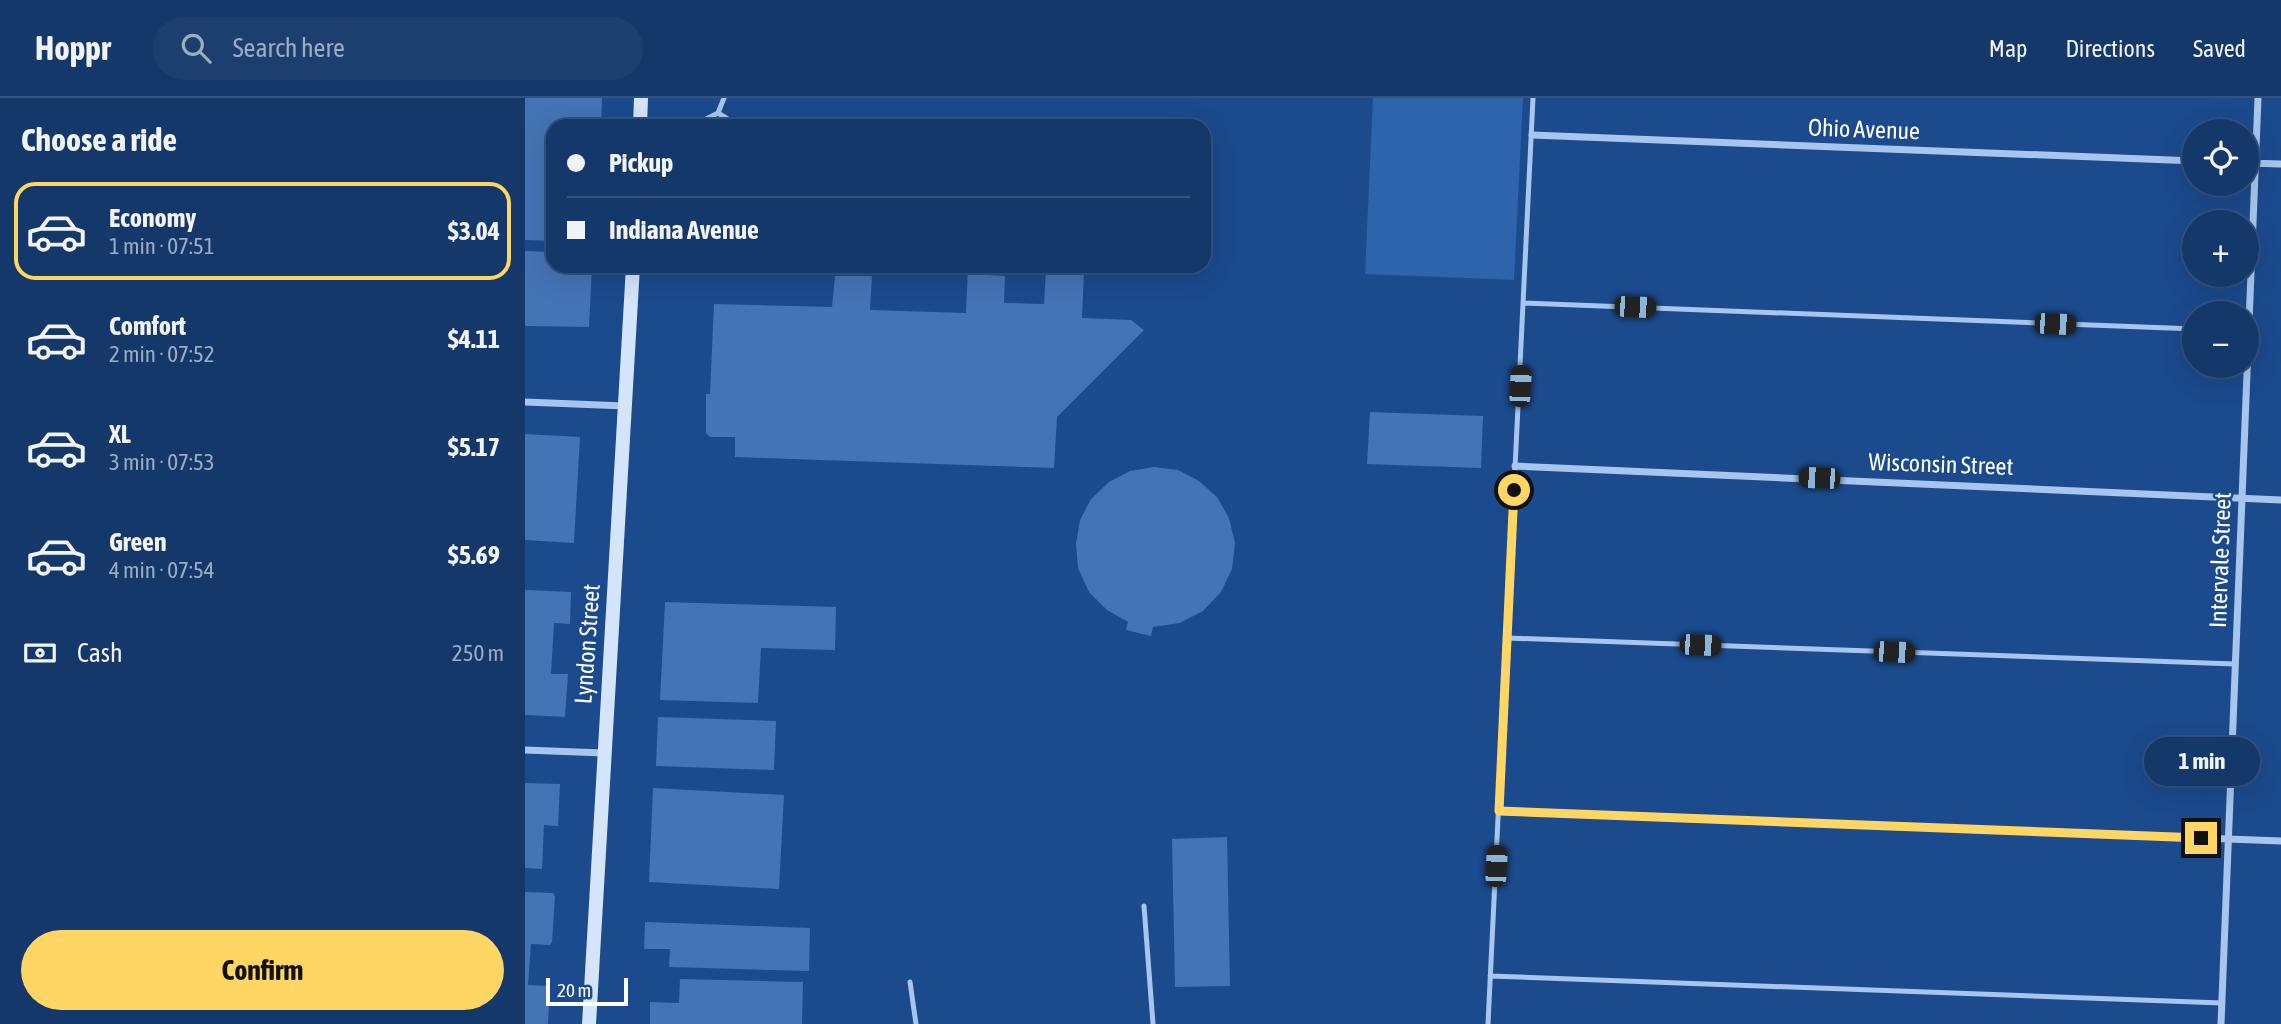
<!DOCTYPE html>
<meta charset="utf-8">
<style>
:root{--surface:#14386a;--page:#1d3f70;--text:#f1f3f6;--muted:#9dacc1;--line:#33527e;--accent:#ffd564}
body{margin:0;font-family:"Asap Condensed",sans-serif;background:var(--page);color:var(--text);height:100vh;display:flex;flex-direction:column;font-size:26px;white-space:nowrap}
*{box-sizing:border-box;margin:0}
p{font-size:23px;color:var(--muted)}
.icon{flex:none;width:38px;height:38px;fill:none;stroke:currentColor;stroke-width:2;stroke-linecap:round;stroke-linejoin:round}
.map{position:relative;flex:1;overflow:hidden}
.details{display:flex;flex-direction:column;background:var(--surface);width:525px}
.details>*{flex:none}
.hud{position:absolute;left:21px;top:21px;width:665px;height:154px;border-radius:21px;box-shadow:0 7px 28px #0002,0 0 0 2px var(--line);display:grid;align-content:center;height:154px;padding:0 21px;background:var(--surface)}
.fabs{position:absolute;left:1657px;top:21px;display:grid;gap:14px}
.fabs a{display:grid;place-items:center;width:77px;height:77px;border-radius:50%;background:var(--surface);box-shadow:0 7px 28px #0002,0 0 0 2px var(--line);font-size:35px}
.scale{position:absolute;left:21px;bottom:18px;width:82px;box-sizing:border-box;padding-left:7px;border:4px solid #fff;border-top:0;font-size:19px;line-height:24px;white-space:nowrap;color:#fff;-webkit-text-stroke:5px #1b4a8d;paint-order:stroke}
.end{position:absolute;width:32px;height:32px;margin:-16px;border:9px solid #ffd564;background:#111;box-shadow:0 0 0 4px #111}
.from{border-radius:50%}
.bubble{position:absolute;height:49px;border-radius:24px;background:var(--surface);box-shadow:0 7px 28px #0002,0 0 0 2px var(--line);font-size:23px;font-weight:700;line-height:49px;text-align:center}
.car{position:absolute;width:21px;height:42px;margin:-21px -10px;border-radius:9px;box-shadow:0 0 5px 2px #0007;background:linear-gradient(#222 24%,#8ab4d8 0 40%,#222 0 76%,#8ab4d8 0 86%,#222 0)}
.hud b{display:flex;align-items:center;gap:24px;height:66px;font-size:26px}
.hud b+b{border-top:2px solid var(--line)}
.hud i{width:18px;height:18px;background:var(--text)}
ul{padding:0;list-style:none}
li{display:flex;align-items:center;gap:21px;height:98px;margin:0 14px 10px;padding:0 7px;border:4px solid transparent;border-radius:21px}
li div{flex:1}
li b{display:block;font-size:26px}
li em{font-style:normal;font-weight:700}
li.active{border-color:var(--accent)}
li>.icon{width:63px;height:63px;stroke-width:1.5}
h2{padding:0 21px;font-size:32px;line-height:84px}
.pay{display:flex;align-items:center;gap:18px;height:77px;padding:0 21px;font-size:26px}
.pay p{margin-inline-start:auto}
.button{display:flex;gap:14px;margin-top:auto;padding:14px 21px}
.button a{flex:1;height:80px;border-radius:42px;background:var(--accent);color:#111;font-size:28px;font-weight:700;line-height:80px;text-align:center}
header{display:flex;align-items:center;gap:42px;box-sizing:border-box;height:98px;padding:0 35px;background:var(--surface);border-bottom:2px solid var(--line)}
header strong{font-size:33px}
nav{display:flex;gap:38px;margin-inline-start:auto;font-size:24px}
.search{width:490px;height:63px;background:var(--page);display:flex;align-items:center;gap:18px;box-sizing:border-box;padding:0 24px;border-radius:38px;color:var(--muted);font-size:26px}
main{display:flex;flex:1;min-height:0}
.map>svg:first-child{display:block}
</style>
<header>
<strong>Hoppr</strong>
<div class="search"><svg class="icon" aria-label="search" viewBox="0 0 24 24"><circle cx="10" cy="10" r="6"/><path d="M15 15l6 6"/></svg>Search here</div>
<nav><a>Map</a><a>Directions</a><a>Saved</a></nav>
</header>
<main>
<section class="details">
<h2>Choose a ride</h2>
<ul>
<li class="active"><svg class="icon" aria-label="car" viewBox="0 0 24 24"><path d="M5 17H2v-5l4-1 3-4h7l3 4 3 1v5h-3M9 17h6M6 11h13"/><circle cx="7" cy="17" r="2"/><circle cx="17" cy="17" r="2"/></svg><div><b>Economy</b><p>1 min · 07:51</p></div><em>$3.04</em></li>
<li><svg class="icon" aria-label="car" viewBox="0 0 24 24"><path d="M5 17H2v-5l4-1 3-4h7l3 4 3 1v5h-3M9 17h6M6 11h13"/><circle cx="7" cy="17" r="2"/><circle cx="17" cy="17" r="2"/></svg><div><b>Comfort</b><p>2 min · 07:52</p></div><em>$4.11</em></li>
<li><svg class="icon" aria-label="car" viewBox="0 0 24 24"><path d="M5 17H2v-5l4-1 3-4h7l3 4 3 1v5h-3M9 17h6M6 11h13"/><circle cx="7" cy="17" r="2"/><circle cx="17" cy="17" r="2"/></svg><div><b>XL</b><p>3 min · 07:53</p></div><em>$5.17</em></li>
<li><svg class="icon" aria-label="car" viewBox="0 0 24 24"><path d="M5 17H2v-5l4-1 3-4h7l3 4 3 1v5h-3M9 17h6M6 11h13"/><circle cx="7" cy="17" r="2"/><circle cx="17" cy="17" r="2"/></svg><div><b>Green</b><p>4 min · 07:54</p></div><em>$5.69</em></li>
</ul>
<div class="pay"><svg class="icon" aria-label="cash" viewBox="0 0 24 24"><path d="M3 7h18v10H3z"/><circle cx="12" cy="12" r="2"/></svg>Cash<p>250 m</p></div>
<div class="button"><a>Confirm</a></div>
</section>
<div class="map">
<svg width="1756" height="926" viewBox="0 0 1756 926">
<rect width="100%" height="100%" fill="#1b4a8d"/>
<path fill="#2e64ab" d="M 848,0 L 998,0 L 989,182 L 840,176 Z"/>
<path fill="#4474b5" d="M 0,0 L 77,0 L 76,28 L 28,28 L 28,143 L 0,142 Z
M 0,153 L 28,154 L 28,168 L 67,168 L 64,229 L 0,228 Z
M 443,168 L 461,168 L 461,177 L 480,178 L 479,205 L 519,206 L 521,172 L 559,173 L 557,220 L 606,222 L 619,232 L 532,319 L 529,370 L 210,359 L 210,339 L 185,339 L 181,335 L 181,296 L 185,296 L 189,206 L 307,209 L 310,178 L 347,178 L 345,212 L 441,215 Z
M 845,314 L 958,318 L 956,370 L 842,366 Z
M 0,336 L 55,339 L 49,445 L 0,442 Z
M 629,369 L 653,372 L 674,383 L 692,399 L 704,420 L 710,445 L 707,471 L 696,494 L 678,513 L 655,525 L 628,529 L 626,538 L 601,532 L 603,524 L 582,512 L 564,494 L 553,470 L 551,446 L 555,422 L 566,401 L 584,384 L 605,373 Z
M 0,492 L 46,494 L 45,526 L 29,525 L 26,576 L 43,576 L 40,619 L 0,617 Z
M 140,504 L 311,509 L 310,552 L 236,550 L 233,605 L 135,602 Z
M 133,619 L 251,623 L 249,672 L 131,668 Z
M 0,685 L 35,686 L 33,728 L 19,727 L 17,771 L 0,770 Z
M 128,690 L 259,697 L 254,791 L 124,784 Z
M 702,739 L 705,888 L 650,889 L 647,741 Z
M 0,794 L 28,795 L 30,799 L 27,844 L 25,847 L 6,846 L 3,887 L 25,888 L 23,926 L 0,926 Z
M 120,824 L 285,830 L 284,873 L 144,869 L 145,851 L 119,851 Z
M 155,881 L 278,884 L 277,926 L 125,926 L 125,904 L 154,905 Z"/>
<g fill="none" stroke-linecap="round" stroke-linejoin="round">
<path stroke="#a7c5ed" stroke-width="5" d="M 193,15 L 214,28
M 116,22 L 171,26 L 193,15 L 199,0
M 999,205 L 1670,231
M 982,540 L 1710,566
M 619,808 L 628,926
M 965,878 L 1697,905
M 385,884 L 391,926
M 963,926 L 1008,0"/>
<path stroke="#a7c5ed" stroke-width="7" d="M 1007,37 L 1670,63
M 1722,65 L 1756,66
M 0,304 L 100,308
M 990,368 L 1756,402
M 0,652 L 78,655
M 974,713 L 1756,743
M 1696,926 L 1733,0"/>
<path stroke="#d4e4fa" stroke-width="14" d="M 115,28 L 116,0
M 64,926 L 108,168"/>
</g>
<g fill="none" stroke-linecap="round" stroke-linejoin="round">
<path stroke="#ffd564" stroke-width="9" d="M 989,392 L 974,713 L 1676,740"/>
</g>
<g text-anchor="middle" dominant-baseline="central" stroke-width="5" stroke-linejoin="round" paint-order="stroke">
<g font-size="24" fill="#fff" stroke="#1b4a8d">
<text transform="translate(1339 31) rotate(2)">Ohio Avenue</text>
<text transform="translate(1416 366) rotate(2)">Wisconsin Street</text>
<text transform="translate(1695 462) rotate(-88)">Intervale Street</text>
<text transform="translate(62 546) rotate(-86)">Lyndon Street</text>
</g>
</g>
</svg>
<div class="fabs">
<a><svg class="icon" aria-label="locate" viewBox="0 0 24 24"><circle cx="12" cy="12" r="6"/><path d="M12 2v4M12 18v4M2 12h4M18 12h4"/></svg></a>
<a>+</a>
<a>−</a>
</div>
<div class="scale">20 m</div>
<i class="end from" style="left:989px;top:392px"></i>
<i class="end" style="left:1676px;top:740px"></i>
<div class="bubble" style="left:1619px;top:639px;width:116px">1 min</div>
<i class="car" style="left:1110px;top:209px;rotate:92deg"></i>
<i class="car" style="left:1530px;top:226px;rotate:92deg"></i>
<i class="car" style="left:995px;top:288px;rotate:3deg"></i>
<i class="car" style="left:1294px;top:380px;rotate:272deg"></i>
<i class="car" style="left:1175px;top:547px;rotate:92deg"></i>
<i class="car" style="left:1369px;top:554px;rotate:92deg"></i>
<i class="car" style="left:971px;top:768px;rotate:3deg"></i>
<div class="hud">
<b><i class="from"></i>Pickup</b>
<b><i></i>Indiana Avenue</b>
</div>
</div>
</main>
